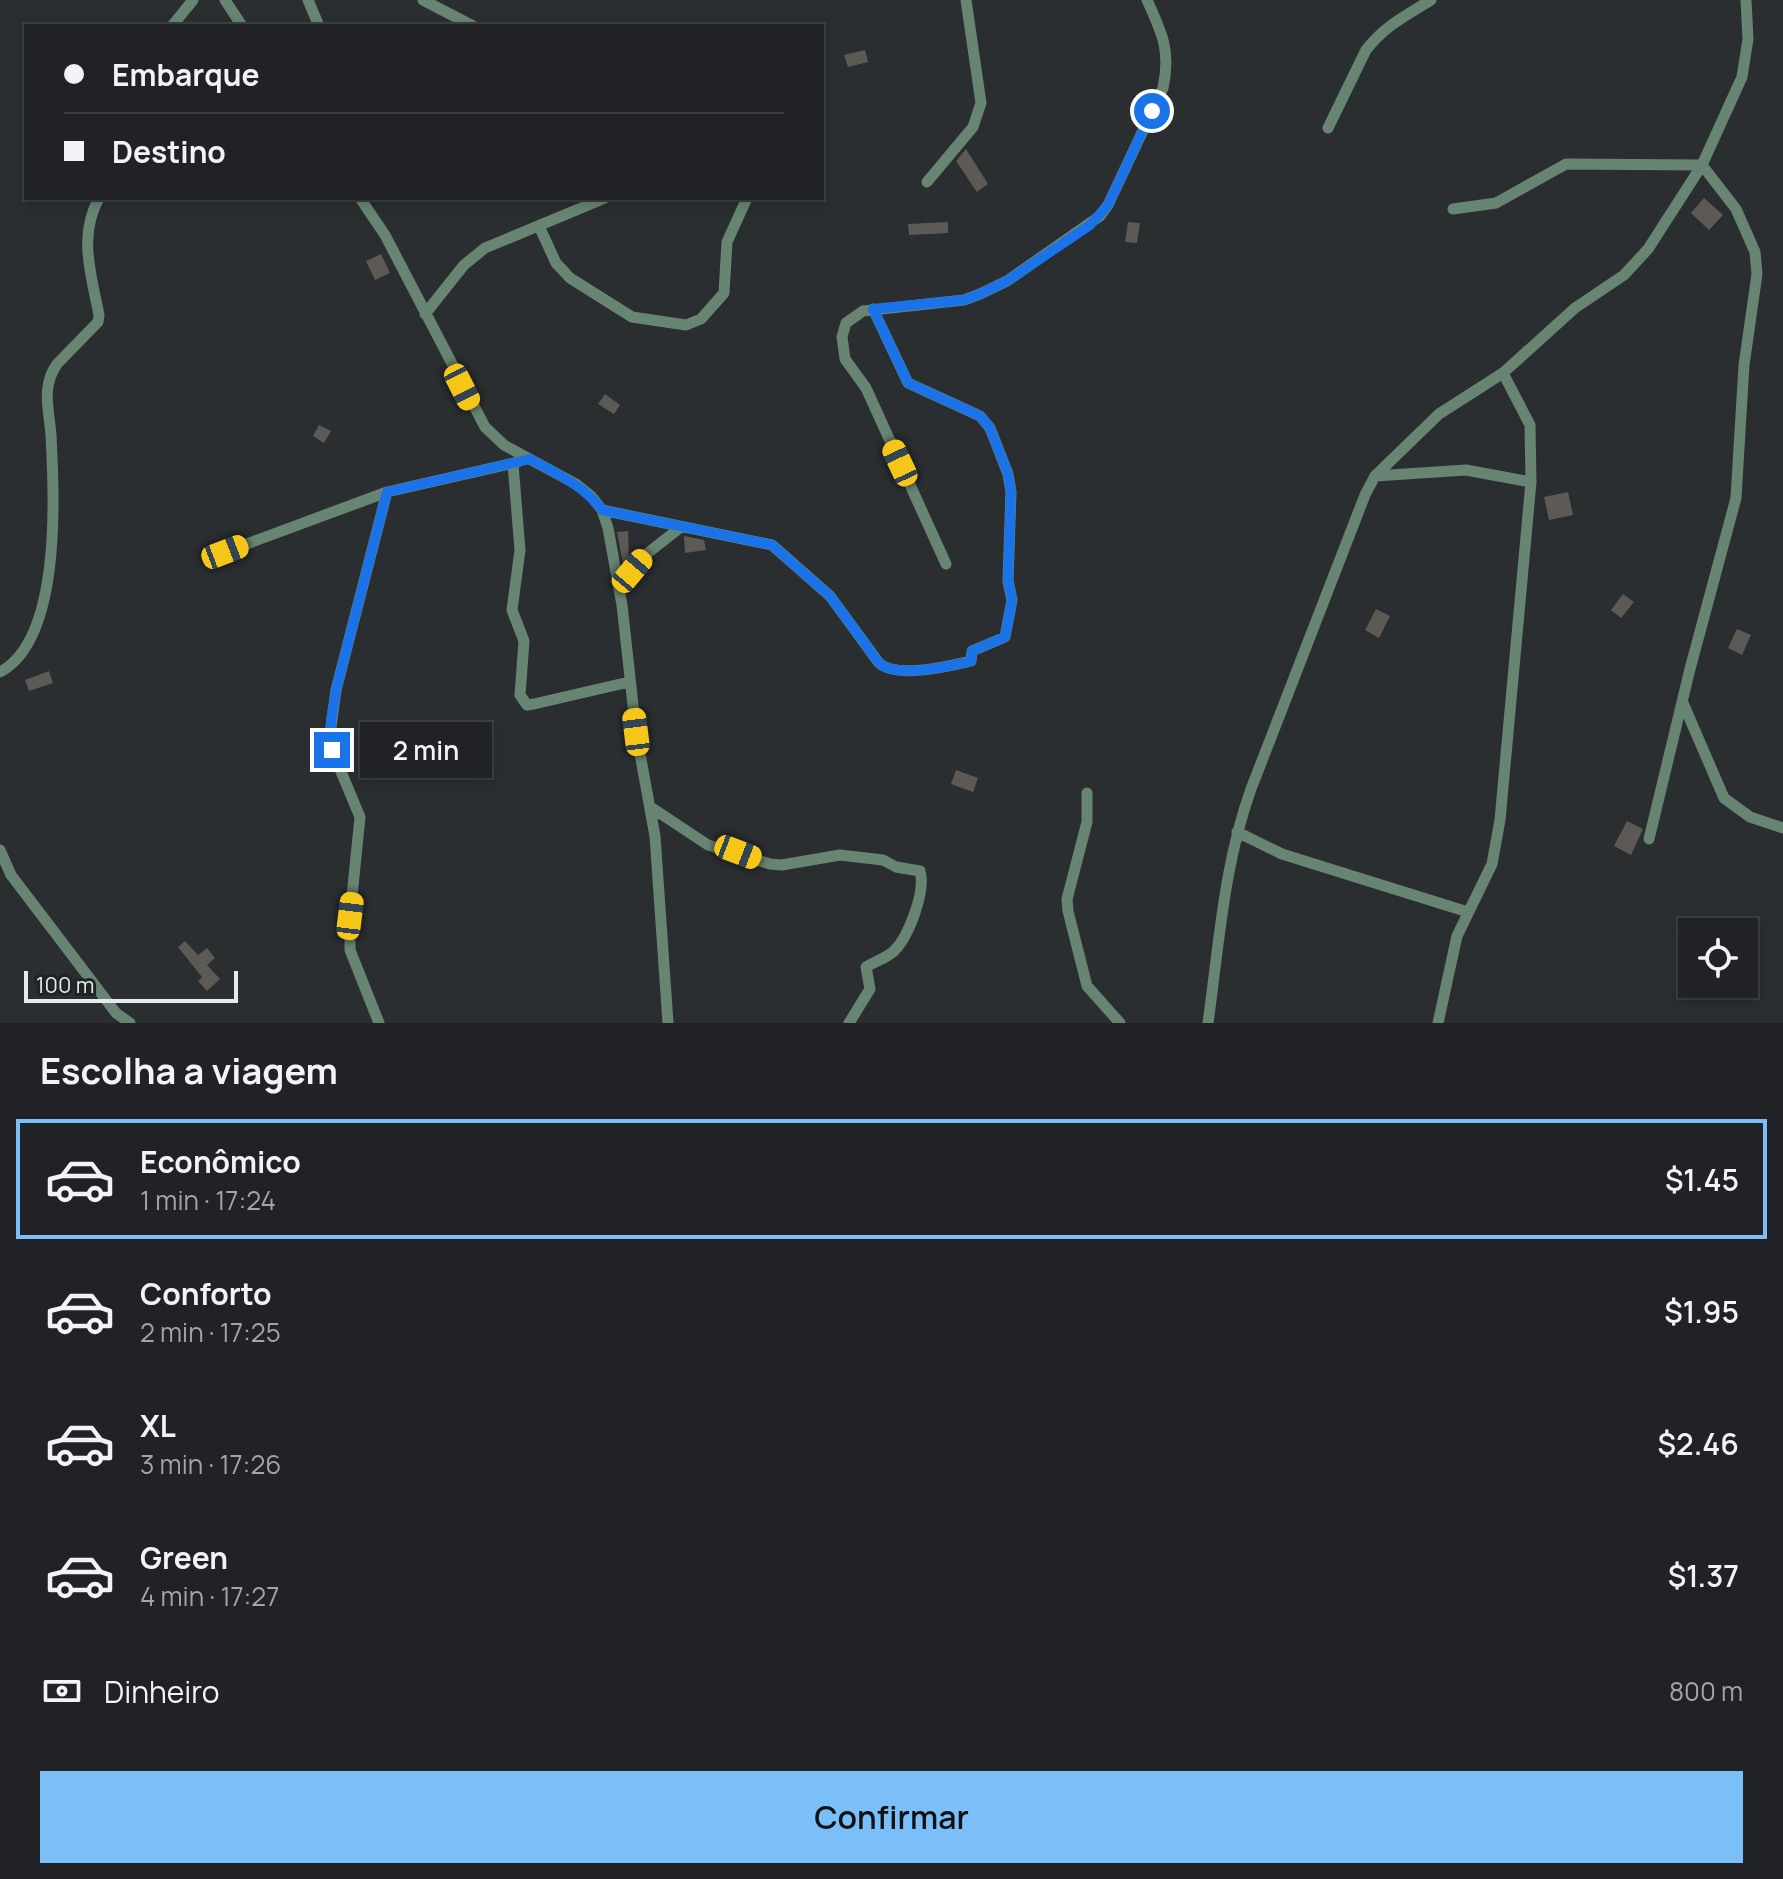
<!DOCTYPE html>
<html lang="pt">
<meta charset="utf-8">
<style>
:root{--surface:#202225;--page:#2d2f32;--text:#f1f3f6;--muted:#a2a4a7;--line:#3d3f42;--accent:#7abff8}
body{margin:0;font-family:Manrope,sans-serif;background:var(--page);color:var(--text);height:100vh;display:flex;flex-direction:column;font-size:30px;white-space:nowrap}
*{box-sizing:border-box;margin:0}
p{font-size:26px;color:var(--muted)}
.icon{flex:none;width:44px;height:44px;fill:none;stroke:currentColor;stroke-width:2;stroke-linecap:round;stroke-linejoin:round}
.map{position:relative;height:1023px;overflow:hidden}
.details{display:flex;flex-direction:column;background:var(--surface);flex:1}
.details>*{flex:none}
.top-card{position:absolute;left:24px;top:24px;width:800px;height:176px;border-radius:0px;box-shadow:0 4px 12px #0003,0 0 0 2px var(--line);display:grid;align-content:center;height:176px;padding:0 40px;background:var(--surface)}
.buttons{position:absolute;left:1678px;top:918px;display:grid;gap:16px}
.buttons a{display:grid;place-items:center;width:80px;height:80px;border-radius:0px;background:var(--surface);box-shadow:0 4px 12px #0003,0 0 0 2px var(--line);font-size:40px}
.scale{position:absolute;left:24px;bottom:20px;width:214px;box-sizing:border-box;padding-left:8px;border:4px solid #e8ebed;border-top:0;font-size:22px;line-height:28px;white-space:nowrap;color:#e8ebed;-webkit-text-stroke:6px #202427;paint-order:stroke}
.end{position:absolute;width:36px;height:36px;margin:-18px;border:10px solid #1a73e8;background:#fff;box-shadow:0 0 0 4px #fff}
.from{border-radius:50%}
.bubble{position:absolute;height:56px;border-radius:0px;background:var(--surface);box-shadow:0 4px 12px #0003,0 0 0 2px var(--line);font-size:26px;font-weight:600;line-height:56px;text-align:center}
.car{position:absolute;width:24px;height:48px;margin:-24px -12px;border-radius:10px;box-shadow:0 0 6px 2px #0007;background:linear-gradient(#f5c518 24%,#345 0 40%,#f5c518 0 76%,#345 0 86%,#f5c518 0)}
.top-card b{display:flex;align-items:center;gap:28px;height:76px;font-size:30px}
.top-card b+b{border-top:2px solid var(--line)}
.top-card i{width:20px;height:20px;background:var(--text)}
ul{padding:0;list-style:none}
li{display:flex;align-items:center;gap:24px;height:120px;margin:0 16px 12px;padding:0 24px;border:4px solid transparent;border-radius:0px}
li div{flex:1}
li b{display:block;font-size:30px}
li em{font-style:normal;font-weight:600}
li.current{border-color:var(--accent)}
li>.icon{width:72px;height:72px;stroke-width:1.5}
h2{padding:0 40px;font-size:36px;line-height:96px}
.pay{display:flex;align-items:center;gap:20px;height:88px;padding:0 40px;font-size:30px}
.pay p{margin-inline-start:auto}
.cta{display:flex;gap:16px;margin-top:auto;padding:16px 40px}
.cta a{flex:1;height:92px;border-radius:0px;background:var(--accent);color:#111;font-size:32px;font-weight:600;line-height:92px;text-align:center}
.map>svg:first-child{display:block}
</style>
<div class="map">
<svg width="1783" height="1023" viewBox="0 0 1783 1023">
<rect width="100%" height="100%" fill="#2a2e31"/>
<path fill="#5d5a55" d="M 865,50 L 868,62 L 848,67 L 844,55 Z
M 966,149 L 988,184 L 977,192 L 956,161 Z
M 1704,198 L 1723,215 L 1709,230 L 1691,213 Z
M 948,222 L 948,233 L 909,235 L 908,224 Z
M 1128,222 L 1140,223 L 1137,243 L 1125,242 Z
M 381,254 L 390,273 L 375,280 L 366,261 Z
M 605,394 L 620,405 L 614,414 L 598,404 Z
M 319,425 L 331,431 L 324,443 L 313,436 Z
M 1568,492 L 1573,515 L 1549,520 L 1544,497 Z
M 628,531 L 629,560 L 623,564 L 617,532 Z
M 684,536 L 704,540 L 706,550 L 685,553 Z
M 1623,594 L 1634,602 L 1621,618 L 1611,610 Z
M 1376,609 L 1390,616 L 1379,638 L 1365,630 Z
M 1737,629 L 1751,635 L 1742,655 L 1728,648 Z
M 49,671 L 53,683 L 29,691 L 25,680 Z
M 956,770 L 978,778 L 973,792 L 951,784 Z
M 1627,821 L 1643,829 L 1631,855 L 1614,846 Z
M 185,941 L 198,955 L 207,948 L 215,958 L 207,965 L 220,979 L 207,991 L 198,981 L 202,977 L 178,947 Z"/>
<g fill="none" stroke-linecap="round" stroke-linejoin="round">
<path stroke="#678572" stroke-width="11" d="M 225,0 L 242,26
M 308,0 L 319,26
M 423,0 L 473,26
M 172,26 L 193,0
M 1328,128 L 1366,50 C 1385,26 1405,16 1431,0
M 927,182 L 973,127 L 981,103 L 966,0
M 360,198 L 385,235 L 485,427 L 504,445 L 576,484 L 591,496 L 602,510 L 608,528 L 622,605 L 636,732 L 655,836 L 668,1023
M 1453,209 L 1496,203 L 1566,164 L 1702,165 L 1736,209 L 1755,252 L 1757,274 L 1744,365 L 1736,498 L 1690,669 L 1649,839
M 539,226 L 556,263 L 570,278 L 632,317 L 686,325 L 701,319 L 724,293 L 727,242 L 747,198
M 425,314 L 464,265 L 485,248 L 605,198
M 513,464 L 520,550 L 512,610 L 524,641 L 520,695 L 527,705 L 534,704 L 629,682
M 1375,476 L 1466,470 L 1531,482
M 602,510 L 772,545 L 830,596 L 879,663 C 897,679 949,666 971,661 L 972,651 L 1005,637 L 1012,600 L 1008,581 L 1011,492 L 1008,474 L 990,428 L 980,416 L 908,383 L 873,309
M 225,552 L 387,492 L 518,462
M 946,564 L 866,388 L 845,359 L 842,337 L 846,323 L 863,311 L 964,300 L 980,294 L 1007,281 L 1100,216 L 1108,205 L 1163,88 C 1171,51 1162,33 1147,0
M 619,586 L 644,556 L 681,527
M 0,672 C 62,639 54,496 51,435 C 49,409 41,387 57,364 L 98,322 L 99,315 C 91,274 78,236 99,198
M 1683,703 L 1724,798 L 1750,817 L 1783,828
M 1087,793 L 1087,822 L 1067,899 L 1068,911 L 1087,986 L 1120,1023
M 652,808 L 708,845 L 770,864 L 782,865 L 840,855 L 883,860 L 896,867 L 920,871 C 926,891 909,936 894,951 C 887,958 875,961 866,967 L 870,989 L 849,1023
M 1237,832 L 1282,854 L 1468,912
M 0,850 L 11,875 L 116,1013 L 130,1023
M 379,1023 L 350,950 L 350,916 L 360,817 L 332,750 L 330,734 L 336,690 L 387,492
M 1208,1023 C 1219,944 1224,864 1251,789 L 1365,495 L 1375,476 L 1439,414 L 1503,373 L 1575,308 L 1624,275 L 1648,249 L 1702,165 L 1742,77 L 1748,39 L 1746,0
M 1438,1023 L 1457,936 L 1492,864 L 1500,820 L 1531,482 L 1530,425 L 1503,373"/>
</g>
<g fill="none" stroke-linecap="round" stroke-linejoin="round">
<path stroke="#1a73e8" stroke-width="10" d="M 332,750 L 331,721 L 336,690 L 387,492 L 530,459 C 557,474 583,485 602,510 L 772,545 L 830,596 L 879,663 C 897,679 949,666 971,661 L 972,651 L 1005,637 L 1012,600 L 1008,581 L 1011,492 L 1008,474 L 990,428 L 980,416 L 908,383 L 873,309 L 964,300 L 980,294 L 1007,281 L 1090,225 L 1108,205 L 1152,111"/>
</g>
</svg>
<div class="buttons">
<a><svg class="icon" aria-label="locate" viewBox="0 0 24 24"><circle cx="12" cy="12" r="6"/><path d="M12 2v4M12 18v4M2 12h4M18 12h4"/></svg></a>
</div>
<div class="scale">100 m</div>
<i class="end from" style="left:1152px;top:111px"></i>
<i class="end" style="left:332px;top:750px"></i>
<div class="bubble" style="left:360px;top:722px;width:132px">2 min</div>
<i class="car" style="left:462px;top:387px;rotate:153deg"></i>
<i class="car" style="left:900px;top:463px;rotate:335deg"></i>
<i class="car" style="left:225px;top:552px;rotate:69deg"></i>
<i class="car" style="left:632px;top:571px;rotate:40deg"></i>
<i class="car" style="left:636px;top:732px;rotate:353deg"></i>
<i class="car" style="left:738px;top:852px;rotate:111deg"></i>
<i class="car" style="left:350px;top:916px;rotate:7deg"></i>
<div class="top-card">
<b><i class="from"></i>Embarque</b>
<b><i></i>Destino</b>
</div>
</div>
<section class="details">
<h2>Escolha a viagem</h2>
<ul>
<li class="current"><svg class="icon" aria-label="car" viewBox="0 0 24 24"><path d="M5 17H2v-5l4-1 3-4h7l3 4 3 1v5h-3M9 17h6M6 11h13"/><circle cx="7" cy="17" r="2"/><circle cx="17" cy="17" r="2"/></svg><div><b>Econômico</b><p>1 min · 17:24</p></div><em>$1.45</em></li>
<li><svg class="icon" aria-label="car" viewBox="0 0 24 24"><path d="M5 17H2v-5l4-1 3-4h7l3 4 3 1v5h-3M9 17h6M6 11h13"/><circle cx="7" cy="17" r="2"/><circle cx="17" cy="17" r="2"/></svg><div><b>Conforto</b><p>2 min · 17:25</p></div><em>$1.95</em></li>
<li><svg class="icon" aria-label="car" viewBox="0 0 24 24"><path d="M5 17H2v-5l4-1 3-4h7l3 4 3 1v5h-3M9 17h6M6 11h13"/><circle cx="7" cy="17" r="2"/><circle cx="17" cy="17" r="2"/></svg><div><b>XL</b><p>3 min · 17:26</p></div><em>$2.46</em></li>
<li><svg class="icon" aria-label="car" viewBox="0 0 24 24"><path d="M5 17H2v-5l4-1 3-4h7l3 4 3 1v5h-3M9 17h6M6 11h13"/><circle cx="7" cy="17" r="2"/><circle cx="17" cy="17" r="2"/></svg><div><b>Green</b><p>4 min · 17:27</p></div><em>$1.37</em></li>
</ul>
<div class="pay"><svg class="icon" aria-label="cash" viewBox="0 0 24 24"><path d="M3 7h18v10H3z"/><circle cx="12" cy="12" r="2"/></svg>Dinheiro<p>800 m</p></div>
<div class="cta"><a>Confirmar</a></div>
</section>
